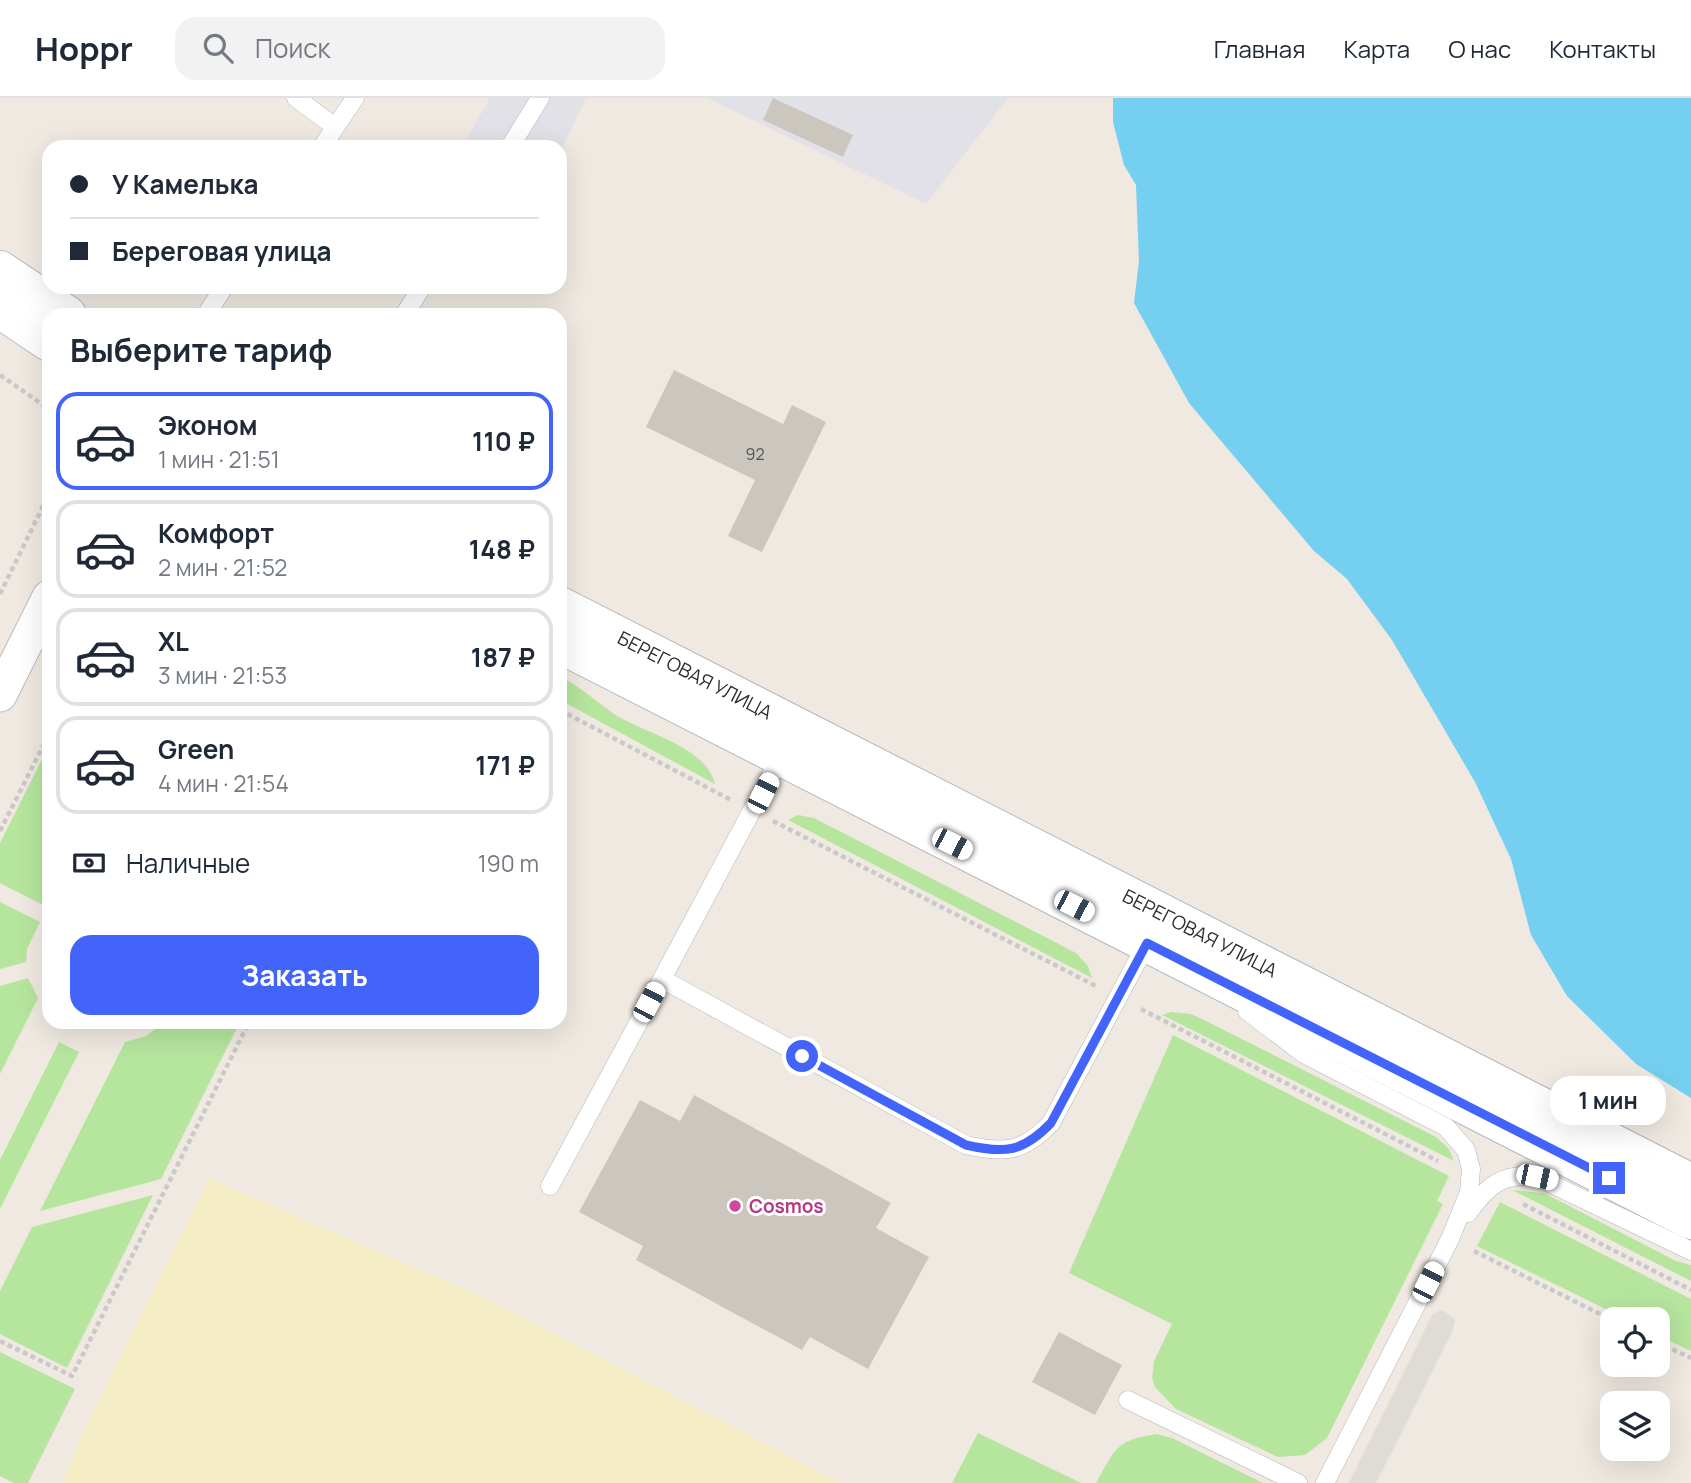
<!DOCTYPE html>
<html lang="ru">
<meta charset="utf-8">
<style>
:root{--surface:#fff;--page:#f2f2f3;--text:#1f2937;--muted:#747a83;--line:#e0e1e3;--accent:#4264fb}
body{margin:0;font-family:Manrope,sans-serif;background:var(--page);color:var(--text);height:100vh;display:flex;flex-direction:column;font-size:26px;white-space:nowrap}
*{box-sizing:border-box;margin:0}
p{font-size:23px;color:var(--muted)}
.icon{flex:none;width:38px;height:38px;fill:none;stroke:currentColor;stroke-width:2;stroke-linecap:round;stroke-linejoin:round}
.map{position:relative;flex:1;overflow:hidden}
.details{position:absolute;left:42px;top:210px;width:525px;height:721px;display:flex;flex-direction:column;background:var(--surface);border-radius:21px;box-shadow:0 7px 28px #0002}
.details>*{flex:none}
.banner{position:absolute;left:42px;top:42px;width:525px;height:154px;border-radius:21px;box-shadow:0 7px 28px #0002;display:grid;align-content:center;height:154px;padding:0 28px;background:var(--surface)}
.buttons{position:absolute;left:1600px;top:1209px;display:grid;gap:14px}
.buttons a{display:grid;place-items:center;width:70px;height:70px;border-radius:14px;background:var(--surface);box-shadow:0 7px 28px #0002;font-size:35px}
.end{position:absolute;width:32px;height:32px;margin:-16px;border:9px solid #4264fb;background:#fff;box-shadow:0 0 0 4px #fff}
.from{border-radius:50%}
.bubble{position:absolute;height:49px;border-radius:21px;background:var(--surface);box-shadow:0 7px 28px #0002;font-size:23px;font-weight:700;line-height:49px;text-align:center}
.car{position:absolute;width:21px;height:42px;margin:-21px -10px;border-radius:9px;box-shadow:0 0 5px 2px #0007;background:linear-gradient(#fff 24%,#345 0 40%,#fff 0 76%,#345 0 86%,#fff 0)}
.banner b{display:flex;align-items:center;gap:24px;height:66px;font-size:26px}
.banner b+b{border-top:2px solid var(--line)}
.banner i{width:18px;height:18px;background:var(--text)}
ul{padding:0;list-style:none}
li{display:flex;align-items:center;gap:21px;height:98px;margin:0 14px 10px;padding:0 14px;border:4px solid var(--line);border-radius:21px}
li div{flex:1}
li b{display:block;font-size:26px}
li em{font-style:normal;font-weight:700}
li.selected{border-color:var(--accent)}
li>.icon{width:63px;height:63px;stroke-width:1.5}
h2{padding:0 28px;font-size:32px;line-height:84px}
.pay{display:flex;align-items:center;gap:18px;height:77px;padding:0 28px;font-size:26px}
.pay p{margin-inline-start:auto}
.cta{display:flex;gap:14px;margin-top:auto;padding:14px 28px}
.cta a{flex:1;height:80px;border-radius:21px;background:var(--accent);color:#fff;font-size:28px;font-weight:700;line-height:80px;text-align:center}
header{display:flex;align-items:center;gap:42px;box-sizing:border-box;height:98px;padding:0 35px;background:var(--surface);border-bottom:2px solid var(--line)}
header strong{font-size:33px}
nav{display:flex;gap:38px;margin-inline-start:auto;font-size:24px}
.search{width:490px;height:63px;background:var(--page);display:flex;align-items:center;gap:18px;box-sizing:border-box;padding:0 24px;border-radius:21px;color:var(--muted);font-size:26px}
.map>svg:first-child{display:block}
</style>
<header>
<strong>Hoppr</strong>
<div class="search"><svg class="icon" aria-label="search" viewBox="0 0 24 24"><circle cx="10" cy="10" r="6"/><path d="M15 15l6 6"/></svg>Поиск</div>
<nav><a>Главная</a><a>Карта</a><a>О нас</a><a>Контакты</a></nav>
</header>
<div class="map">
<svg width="1691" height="1385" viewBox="0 0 1691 1385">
<rect width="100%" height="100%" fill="#efe9e1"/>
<path fill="#e3e1e8" d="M 490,0 L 586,0 L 560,54 L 560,49 L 462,49 Z
M 707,0 L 1008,0 L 926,106 Z"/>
<path fill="#b6e59e" d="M 560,578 C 580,589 596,603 614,616 C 645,636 705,647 715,686 L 560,602 Z
M 49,647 L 49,805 L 47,809 L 0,785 L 0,745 Z
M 798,717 L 814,720 L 1076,855 L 1088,868 L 1092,880 L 788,722 Z
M 0,804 L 40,824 L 27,851 L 26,864 L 0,871 Z
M 28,880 L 38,900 L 0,976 L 0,888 Z
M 1171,914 L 1191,916 L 1204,922 L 1436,1039 L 1449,1051 L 1454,1063 L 1162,917 Z
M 165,924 L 240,924 L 161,1081 L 40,1113 L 125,944 L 146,938 Z
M 1173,937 L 1449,1078 L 1437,1103 L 1443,1106 L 1327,1340 L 1305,1357 L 1278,1359 L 1176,1311 L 1155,1289 L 1152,1280 L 1154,1263 L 1172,1226 L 1069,1175 Z
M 59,944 L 79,954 L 0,1111 L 0,1062 Z
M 1512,1092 L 1544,1095 L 1676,1163 L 1691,1167 L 1691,1183 Z
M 153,1097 L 67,1270 L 0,1236 L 0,1193 L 32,1129 Z
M 1500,1104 L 1691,1201 L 1691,1253 L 1657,1237 L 1657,1222 L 1626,1221 L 1477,1148 Z
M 0,1254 L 75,1291 L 28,1385 L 14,1385 L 0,1378 Z
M 978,1335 L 1081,1385 L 952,1385 Z
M 1157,1336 L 1172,1340 L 1263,1385 L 1096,1385 C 1116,1350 1116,1342 1157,1336 Z"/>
<path fill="#f3ecc5" d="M 209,1080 L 488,1201 L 841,1385 L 62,1385 L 89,1321 Z"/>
<path fill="#dfdcd8" d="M 1442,1212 L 1455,1221 L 1453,1232 L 1376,1385 L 1349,1385 L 1430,1221 L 1433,1216 Z"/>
<path fill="#75cff0" d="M 1113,0 L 1691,0 L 1691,1000 L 1636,966 L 1567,898 L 1531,837 L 1511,761 L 1475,684 L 1392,542 L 1347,481 L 1314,453 L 1189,305 L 1134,205 L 1139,163 L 1136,87 L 1124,67 L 1113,24 Z"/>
<path fill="#cbc7bf" d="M 773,0 L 853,37 L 843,59 L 763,22 Z
M 674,272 L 783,326 L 792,307 L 826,324 L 762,454 L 728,438 L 755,382 L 646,329 Z
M 694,997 L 891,1105 L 876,1130 L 929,1159 L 868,1271 L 810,1239 L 802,1252 L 636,1162 L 643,1148 L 579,1114 L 640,1002 L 680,1023 Z
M 1059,1234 L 1122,1267 L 1095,1317 L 1032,1284 Z"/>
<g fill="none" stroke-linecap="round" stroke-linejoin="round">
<defs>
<path id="service" d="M 296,0 L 335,29
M 322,49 L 355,0
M 510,49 L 540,0
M 206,217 L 224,189
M 404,217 L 422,189
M 781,658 L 662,881 L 966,1047 C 1005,1056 1023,1054 1051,1025 L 1147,845
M 1247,913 L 1304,956 L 1446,1029 L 1466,1052 L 1471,1071 L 1469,1094 L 1450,1141 L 1325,1385
M 550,1088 L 662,881
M 1468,1115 C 1487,1088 1503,1074 1537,1079 L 1691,1153
M 1128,1302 L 1298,1385"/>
<path id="minor" d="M 0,597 L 49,499"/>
<path id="secondary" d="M 0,172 L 67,217
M 0,211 L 49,244
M 560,508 L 1691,1085
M 560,546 L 1691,1122"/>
</defs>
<use href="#service" stroke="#b4b7c1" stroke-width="19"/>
<use href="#minor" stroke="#b4b7c1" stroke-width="35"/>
<use href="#secondary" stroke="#b4b7c1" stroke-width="40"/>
<path stroke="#c9c9c9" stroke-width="4.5" stroke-dasharray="5 3.5" stroke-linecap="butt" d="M 0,277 L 49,311
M 0,496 L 49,396
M 560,612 L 731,702
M 773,723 L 1096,888
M 0,733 L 49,636
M 1141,911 L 1438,1063
M 1523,1106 L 1691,1192
M 1474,1153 L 1612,1222
M 0,1243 L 72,1278 L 249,924
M 1657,1244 L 1691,1260"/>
<use href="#service" stroke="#fff" stroke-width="18"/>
<use href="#minor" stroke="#fff" stroke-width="33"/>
<use href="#secondary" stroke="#fff" stroke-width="38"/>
</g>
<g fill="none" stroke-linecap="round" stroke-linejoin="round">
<path stroke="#4264fb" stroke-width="9" d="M 802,958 L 966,1047 C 1005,1056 1023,1054 1051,1025 L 1147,845 L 1609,1080"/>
</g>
<circle fill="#d1479c" stroke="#fff" stroke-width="2.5" cx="735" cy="1108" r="7"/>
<g text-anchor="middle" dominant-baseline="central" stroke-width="6" stroke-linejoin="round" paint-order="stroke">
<g font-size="16" fill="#555452">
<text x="755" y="356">92</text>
</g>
<g font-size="19" fill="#2e2e2e" stroke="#fff">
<text transform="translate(695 577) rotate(27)">БЕРЕГОВАЯ УЛИЦА</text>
<text transform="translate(1200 835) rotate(27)">БЕРЕГОВАЯ УЛИЦА</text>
</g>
<g font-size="19" font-weight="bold" fill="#b23c85" stroke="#fff" text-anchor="start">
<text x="749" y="1108">Cosmos</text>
</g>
</g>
</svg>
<div class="buttons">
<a><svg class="icon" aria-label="locate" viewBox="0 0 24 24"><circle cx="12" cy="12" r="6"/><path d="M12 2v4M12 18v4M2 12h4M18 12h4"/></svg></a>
<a><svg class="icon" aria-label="layers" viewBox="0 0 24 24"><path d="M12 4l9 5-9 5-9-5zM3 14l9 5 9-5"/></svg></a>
</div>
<i class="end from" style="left:802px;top:958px"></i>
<i class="end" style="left:1609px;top:1080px"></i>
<div class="bubble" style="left:1550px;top:978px;width:116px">1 мин</div>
<i class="car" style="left:763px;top:695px;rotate:27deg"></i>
<i class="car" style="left:952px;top:746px;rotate:117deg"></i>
<i class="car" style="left:1074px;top:808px;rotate:117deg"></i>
<i class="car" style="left:649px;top:904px;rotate:28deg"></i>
<i class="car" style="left:1537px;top:1079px;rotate:102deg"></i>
<i class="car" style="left:1428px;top:1184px;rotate:27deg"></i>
<div class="banner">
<b><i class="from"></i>У Камелька</b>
<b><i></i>Береговая улица</b>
</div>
<section class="details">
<h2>Выберите тариф</h2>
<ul>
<li class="selected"><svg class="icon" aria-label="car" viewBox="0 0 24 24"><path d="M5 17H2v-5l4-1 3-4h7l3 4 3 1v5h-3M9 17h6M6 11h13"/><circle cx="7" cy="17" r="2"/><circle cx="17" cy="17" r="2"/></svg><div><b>Эконом</b><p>1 мин · 21:51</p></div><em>110 ₽</em></li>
<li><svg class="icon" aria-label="car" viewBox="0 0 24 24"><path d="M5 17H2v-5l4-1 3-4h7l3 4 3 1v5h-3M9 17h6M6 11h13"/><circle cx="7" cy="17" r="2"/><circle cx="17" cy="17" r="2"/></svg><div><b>Комфорт</b><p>2 мин · 21:52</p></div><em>148 ₽</em></li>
<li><svg class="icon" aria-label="car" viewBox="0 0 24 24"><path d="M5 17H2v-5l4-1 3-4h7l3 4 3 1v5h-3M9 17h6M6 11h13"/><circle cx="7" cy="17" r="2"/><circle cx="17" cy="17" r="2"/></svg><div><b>XL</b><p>3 мин · 21:53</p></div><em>187 ₽</em></li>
<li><svg class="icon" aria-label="car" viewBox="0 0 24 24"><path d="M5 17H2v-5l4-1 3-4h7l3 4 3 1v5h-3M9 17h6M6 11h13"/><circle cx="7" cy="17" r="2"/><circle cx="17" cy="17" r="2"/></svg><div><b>Green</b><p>4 мин · 21:54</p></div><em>171 ₽</em></li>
</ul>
<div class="pay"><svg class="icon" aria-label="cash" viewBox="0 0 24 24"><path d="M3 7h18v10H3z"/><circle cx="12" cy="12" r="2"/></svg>Наличные<p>190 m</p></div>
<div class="cta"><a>Заказать</a></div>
</section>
</div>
